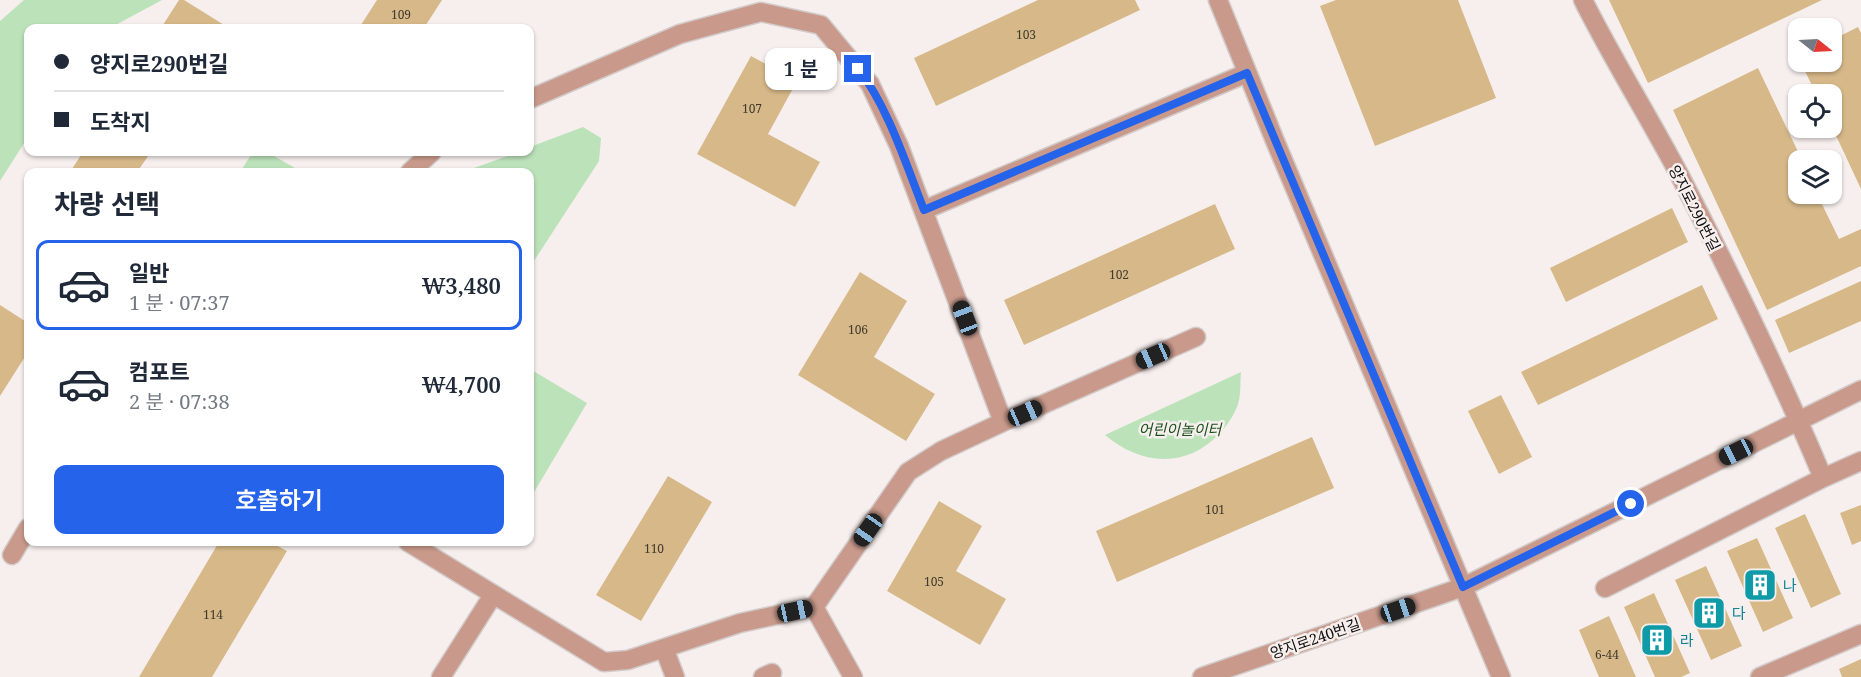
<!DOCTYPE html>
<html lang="ko">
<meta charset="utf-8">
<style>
:root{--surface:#fff;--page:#f6f6f7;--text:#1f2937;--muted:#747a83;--line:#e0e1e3;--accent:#2563eb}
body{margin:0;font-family:"Noto Serif","Noto Sans KR",serif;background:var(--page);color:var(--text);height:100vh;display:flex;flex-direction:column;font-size:22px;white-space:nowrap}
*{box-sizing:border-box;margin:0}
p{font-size:20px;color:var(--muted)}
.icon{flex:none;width:33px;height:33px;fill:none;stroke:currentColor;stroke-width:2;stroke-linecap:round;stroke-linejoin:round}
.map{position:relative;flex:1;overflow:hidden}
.panel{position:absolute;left:24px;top:168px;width:510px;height:378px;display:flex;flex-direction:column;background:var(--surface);border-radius:12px;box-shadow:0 2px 4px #0004}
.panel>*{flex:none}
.hud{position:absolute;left:24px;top:24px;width:510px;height:132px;border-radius:12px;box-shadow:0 2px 4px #0004;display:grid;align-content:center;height:132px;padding:0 30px;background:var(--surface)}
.needle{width:39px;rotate:108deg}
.buttons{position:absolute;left:1788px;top:18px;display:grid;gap:12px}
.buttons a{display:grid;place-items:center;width:54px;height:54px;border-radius:12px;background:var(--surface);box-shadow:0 2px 4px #0004;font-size:30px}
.end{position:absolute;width:27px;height:27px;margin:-14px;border:8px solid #2563eb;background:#fff;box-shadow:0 0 0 3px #fff}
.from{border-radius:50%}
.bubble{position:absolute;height:42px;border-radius:12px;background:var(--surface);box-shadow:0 2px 4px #0004;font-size:20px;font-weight:600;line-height:42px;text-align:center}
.car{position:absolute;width:18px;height:36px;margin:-18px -9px;border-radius:8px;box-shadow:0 0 4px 2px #0007;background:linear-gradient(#222 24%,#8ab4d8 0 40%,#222 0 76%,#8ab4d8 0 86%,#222 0)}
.hud b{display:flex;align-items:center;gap:21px;height:57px;font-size:22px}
.hud b+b{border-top:2px solid var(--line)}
.hud i{width:15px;height:15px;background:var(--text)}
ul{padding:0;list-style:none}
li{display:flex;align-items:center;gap:18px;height:90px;margin:0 12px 9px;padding:0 18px;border:3px solid transparent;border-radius:12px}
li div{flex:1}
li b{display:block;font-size:22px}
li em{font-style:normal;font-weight:600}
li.current{border-color:var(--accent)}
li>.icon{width:54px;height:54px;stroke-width:1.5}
h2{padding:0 30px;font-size:27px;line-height:72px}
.button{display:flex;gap:12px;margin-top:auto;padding:12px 30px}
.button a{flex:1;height:69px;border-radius:12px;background:var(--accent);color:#fff;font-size:24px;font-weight:600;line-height:69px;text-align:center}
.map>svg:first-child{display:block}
</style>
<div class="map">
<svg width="1861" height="677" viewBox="0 0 1861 677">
<rect width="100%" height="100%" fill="#f6efed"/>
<path fill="#bce2ba" d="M 24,0 L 162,0 L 110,28 L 28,28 L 28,137 L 0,181 L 0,21 Z
M 583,127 L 601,138 L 599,161 L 530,267 L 530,172 L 472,172 L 471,169 L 519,152 L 530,152 L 530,147 Z
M 253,152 L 267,152 L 302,172 L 240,172 Z
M 530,369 L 587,403 L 530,499 Z
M 1241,372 C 1240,381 1241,391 1239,400 C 1237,411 1228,424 1221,432 C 1187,469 1142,466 1105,435 Z"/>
<path fill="#d7b989" d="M 179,0 L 184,0 L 229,28 L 161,28 Z
M 377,0 L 442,0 L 424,28 L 359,28 Z
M 1038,0 L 1135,0 L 1140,10 L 936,106 L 914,58 Z
M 1336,0 L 1458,0 L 1496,98 L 1375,146 L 1320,6 Z
M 1609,0 L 1822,0 L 1648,83 Z
M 1858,27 L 1861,33 L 1861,189 L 1832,127 L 1832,94 L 1816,94 L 1805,71 L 1826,62 L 1832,62 L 1832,59 L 1834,57 L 1832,51 L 1832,40 Z
M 751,56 L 797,81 L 768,134 L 820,162 L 795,207 L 697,154 Z
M 1758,68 L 1802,160 L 1798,160 L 1798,194 L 1817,194 L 1839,239 L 1861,229 L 1861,266 L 1767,310 L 1673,110 Z
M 83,152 L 151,152 L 137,172 L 70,172 Z
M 1215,204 L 1235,249 L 1024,345 L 1004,300 Z
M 1672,208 L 1688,242 L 1566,302 L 1550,268 Z
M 860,272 L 907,301 L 874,357 L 935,394 L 906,441 L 798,375 Z
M 1861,281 L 1861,321 L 1789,353 L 1775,320 Z
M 1702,285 L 1718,319 L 1538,405 L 1521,372 Z
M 0,305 L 28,323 L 28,352 L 0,396 Z
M 1501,395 L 1532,457 L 1499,474 L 1468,411 Z
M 1312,437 L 1334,488 L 1117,582 L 1096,531 Z
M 668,476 L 712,502 L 641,621 L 596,595 Z
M 939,501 L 982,526 L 956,571 L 1006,599 L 980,645 L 887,591 Z
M 1861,505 L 1861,541 L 1852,545 L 1840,513 Z
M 1805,514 L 1841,594 L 1811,608 L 1775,528 Z
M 1757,538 L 1793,618 L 1763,632 L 1727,551 Z
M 219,542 L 270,542 L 287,551 L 212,677 L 139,677 Z
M 1706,566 L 1742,646 L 1711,660 L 1675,580 Z
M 1654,593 L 1690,673 L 1681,677 L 1655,677 L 1624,607 Z
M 1609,616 L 1636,677 L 1599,677 L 1579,630 Z
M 1861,659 L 1861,677 L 1842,677 L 1839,669 Z"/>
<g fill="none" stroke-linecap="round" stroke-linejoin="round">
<defs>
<path id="minor" d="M 1218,0 L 1275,141 L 1501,677
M 1583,0 C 1613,60 1649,117 1680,176 C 1731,275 1780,375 1823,478
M 410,172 L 432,152
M 924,210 L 1247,73
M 1003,422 L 1196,337
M 408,542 L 604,662 L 628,660 L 740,623 L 814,607 L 908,472 L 941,451 L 1003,422 L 899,146 L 870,84 L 821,25 L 761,12 L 680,34 L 530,99
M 12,555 L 28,528
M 1605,588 L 1823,478 L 1861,461
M 814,607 L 853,677
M 664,648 L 675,677
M 441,677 L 493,595
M 763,677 L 772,673
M 1202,677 L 1463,587 L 1861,390
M 1760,677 L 1861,634"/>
</defs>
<use href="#minor" stroke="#d2cbc9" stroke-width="21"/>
<use href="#minor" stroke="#c99a8c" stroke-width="18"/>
</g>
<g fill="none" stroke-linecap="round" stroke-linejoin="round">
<path stroke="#2563eb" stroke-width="8" d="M 858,69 C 887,104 907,167 924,210 L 1247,73 L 1463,587 L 1631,504"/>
</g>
<defs>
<symbol id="building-square" viewBox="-11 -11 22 22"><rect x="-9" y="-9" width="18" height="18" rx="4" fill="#0f9aa8" stroke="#f6efed"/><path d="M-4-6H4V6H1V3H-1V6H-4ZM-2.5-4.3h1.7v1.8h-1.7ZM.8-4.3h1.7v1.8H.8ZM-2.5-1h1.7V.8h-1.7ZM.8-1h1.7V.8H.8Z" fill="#fff"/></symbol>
</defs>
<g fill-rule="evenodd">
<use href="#building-square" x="1741" y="566" width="38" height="38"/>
<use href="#building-square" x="1690" y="594" width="38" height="38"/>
<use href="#building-square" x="1638" y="621" width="38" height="38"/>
</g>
<g text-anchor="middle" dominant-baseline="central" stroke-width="5" stroke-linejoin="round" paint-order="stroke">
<g font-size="12" fill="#433a2e">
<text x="401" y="14">109</text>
<text x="1026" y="34">103</text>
<text x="752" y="108">107</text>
<text x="1119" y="274">102</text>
<text x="858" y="329">106</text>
<text x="1215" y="509">101</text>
<text x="654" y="548">110</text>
<text x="934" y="581">105</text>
<text x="213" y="614">114</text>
<text x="1607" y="654">6-44</text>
</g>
<g font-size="15" fill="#12100f" stroke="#f6efed">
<text transform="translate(1695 208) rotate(63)">양지로290번길</text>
<text transform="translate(1315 638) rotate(-19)">양지로240번길</text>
</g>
<g font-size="15" font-style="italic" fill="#1b511b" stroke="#f6efed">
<text x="1180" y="429">어린이놀이터</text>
</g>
<g font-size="15" fill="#0d838f" stroke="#f6efed" text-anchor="start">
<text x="1783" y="585">나</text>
<text x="1732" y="613">다</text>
<text x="1680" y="640">라</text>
</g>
</g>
</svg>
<div class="buttons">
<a><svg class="needle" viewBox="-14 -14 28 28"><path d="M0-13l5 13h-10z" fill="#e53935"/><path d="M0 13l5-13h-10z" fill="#747a83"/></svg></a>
<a><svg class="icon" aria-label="locate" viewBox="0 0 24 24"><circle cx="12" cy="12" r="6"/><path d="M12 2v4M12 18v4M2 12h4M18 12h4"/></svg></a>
<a><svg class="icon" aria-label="layers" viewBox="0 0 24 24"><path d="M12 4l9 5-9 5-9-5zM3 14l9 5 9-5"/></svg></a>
</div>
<i class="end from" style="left:1631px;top:504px"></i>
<i class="end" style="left:858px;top:69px"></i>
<div class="bubble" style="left:765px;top:48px;width:72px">1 분</div>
<i class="car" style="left:965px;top:318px;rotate:339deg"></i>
<i class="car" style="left:1153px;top:356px;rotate:246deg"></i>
<i class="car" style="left:1025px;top:413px;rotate:66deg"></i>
<i class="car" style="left:1736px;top:452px;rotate:244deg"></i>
<i class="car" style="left:868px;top:530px;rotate:215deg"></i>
<i class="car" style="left:1398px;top:610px;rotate:71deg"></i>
<i class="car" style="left:795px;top:611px;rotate:78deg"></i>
<div class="hud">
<b><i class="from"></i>양지로290번길</b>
<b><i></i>도착지</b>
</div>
<section class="panel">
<h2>차량 선택</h2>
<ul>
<li class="current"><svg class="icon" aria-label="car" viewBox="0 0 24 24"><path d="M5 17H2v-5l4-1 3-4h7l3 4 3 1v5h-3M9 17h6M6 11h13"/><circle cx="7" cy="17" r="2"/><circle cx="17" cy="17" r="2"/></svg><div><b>일반</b><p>1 분 · 07:37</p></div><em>₩3,480</em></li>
<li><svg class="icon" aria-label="car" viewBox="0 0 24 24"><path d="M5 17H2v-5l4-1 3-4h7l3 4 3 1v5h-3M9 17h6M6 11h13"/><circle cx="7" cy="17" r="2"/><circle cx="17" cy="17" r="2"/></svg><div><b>컴포트</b><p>2 분 · 07:38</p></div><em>₩4,700</em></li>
</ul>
<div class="button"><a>호출하기</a></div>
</section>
</div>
